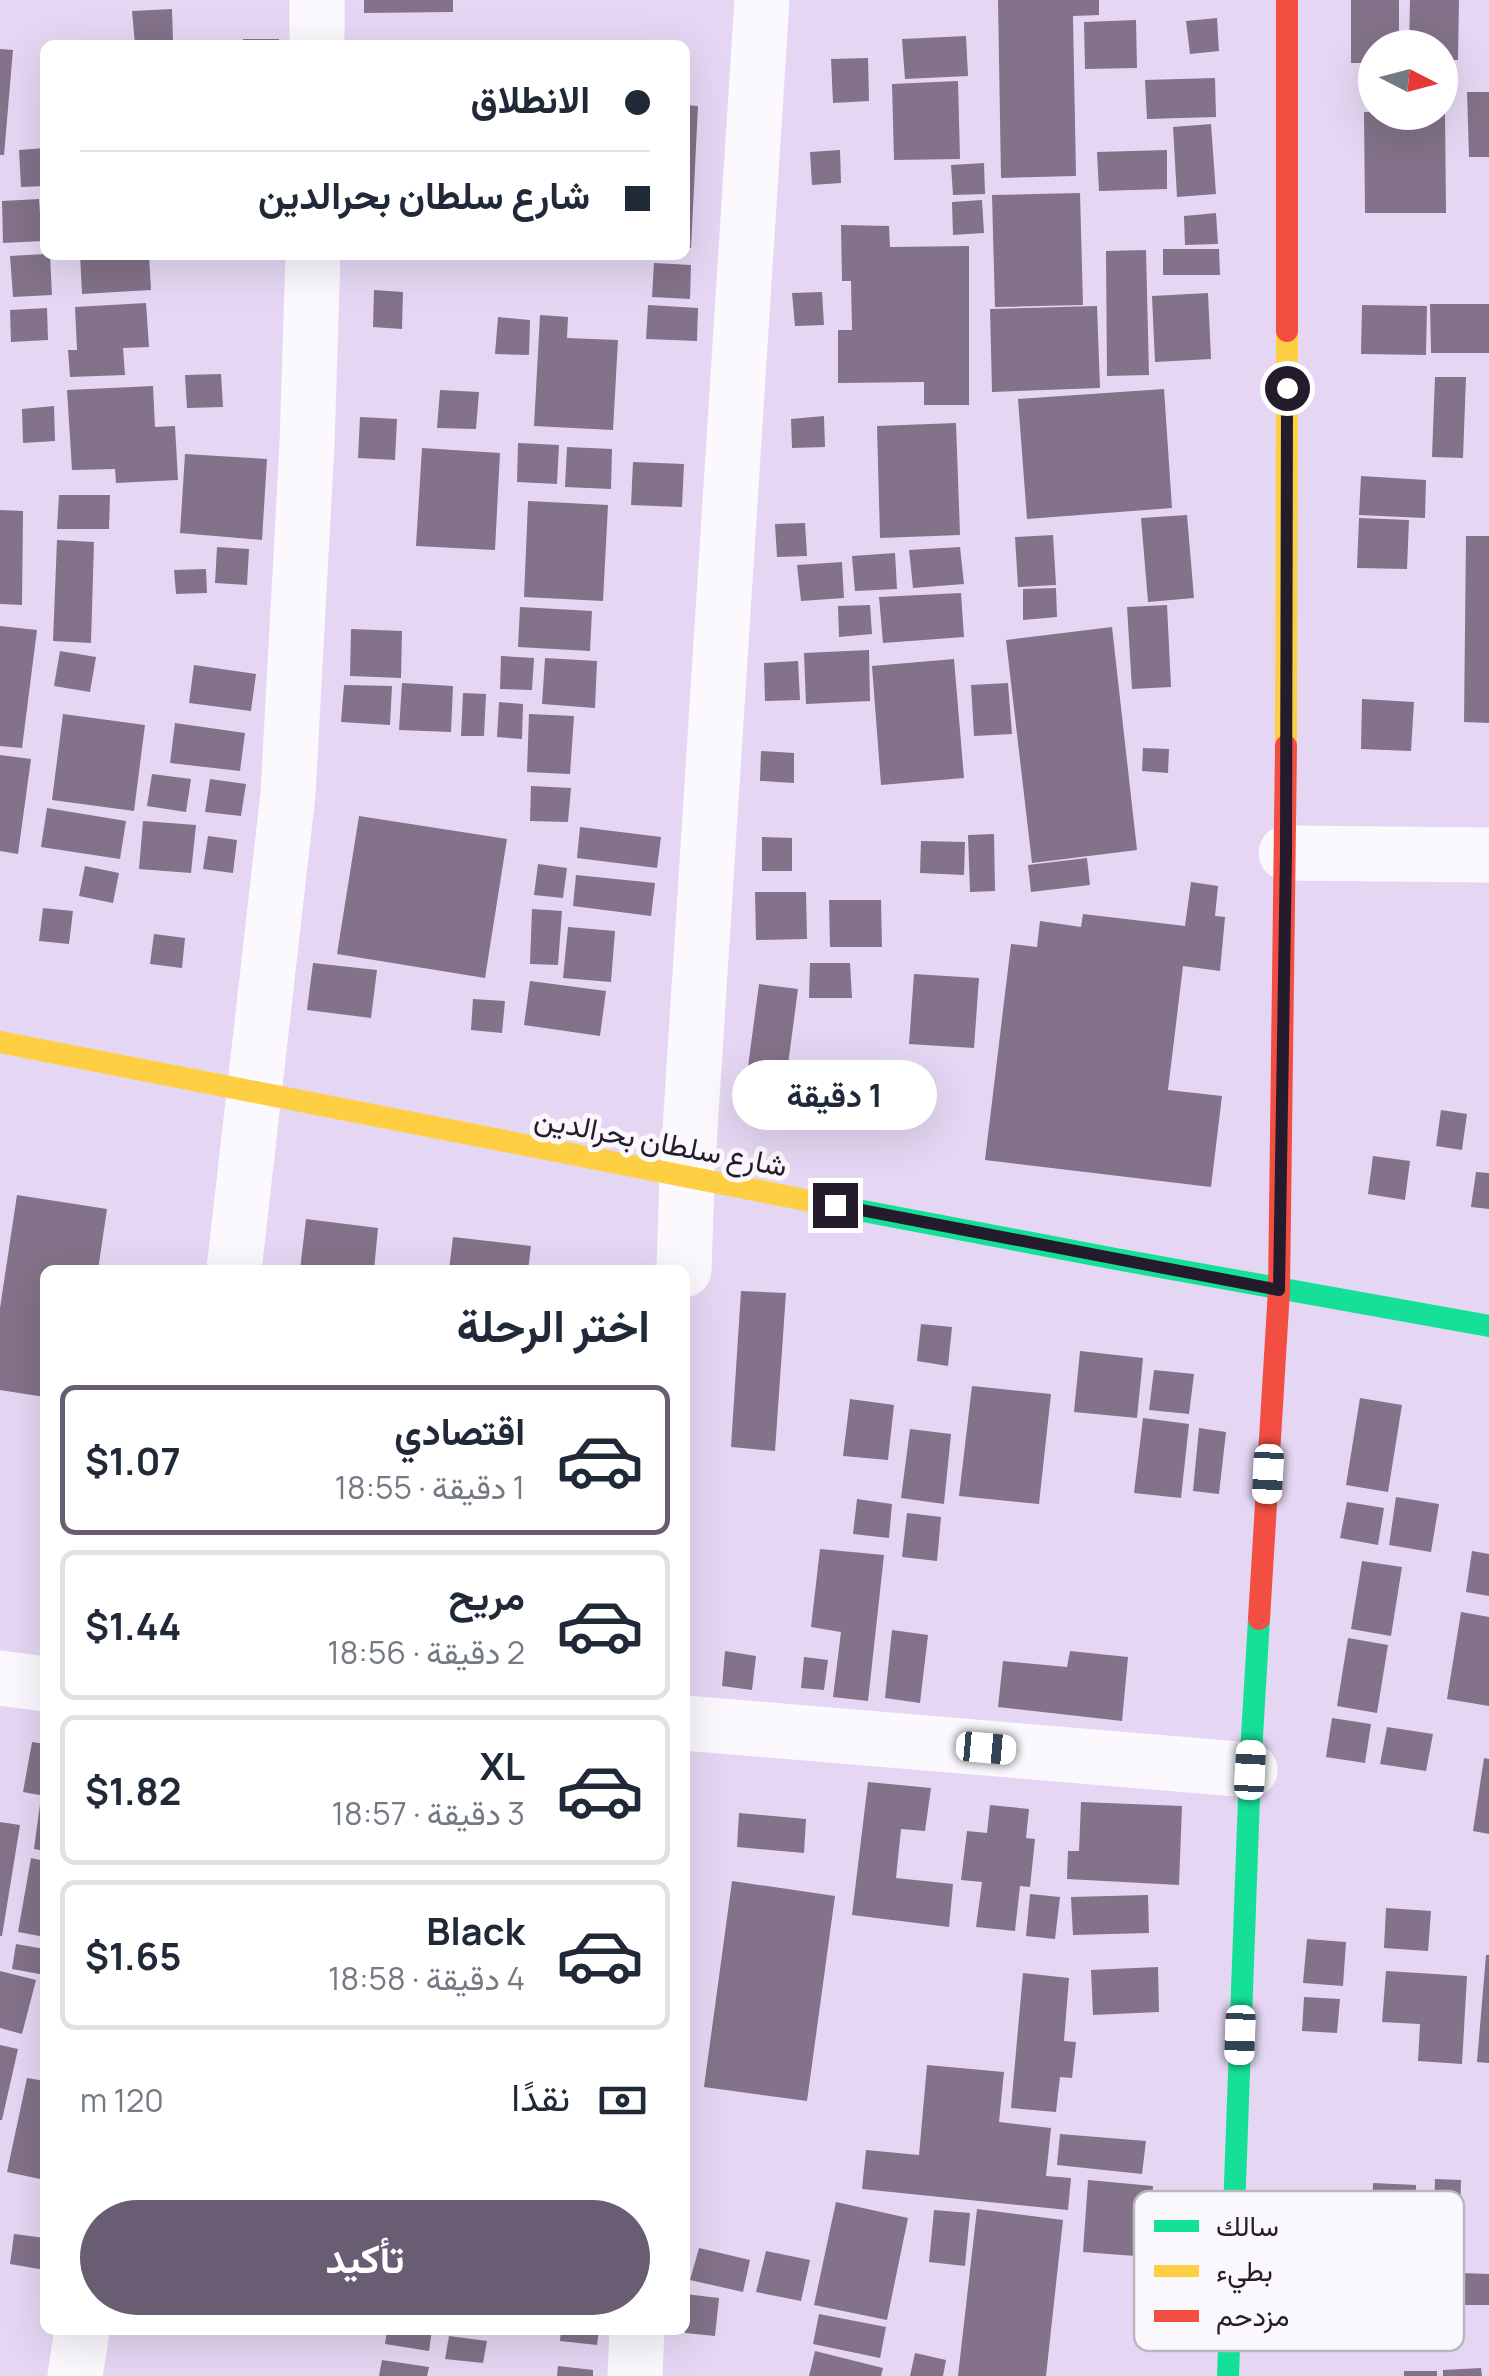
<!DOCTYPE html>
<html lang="ar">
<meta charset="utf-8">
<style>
:root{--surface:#fff;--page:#f2f2f3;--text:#1f2937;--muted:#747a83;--line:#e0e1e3;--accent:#685d72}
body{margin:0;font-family:Manrope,Vazirmatn,sans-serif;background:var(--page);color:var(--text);direction:rtl;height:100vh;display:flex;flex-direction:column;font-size:38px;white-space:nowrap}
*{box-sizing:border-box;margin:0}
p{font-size:32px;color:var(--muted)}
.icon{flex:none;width:55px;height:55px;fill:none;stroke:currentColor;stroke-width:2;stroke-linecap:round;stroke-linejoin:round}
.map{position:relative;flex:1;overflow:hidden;direction:ltr}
.panel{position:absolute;left:40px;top:1265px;width:650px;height:1070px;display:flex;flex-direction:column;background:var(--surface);border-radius:15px;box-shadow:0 10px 40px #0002;direction:rtl}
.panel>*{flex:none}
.hud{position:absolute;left:40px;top:40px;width:650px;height:220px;border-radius:15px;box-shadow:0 10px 40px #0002;direction:rtl;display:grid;align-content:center;height:220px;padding:0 40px;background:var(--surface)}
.needle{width:65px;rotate:96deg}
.controls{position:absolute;left:1358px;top:30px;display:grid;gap:20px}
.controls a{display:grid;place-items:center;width:100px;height:100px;border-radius:50%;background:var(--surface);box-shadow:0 10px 40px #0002;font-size:50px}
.end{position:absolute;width:45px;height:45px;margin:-22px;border:12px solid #241b2d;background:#fff;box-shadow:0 0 0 5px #fff}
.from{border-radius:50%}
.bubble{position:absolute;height:70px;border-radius:35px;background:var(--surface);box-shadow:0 10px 40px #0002;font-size:32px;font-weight:700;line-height:70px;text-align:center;direction:rtl}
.car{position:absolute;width:30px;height:60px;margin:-30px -15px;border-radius:12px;box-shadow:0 0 8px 2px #0007;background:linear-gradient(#fff 24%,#345 0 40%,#fff 0 76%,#345 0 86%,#fff 0)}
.hud b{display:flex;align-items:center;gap:35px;height:95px;font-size:38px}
.hud b+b{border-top:2px solid var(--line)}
.hud i{width:25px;height:25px;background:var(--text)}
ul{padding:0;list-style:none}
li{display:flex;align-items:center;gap:30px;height:150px;margin:0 20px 15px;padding:0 20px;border:5px solid var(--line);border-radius:15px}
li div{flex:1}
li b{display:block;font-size:38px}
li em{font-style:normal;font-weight:700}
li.on{border-color:var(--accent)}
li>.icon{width:90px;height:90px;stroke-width:1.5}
h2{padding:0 40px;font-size:45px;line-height:120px}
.pay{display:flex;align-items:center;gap:25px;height:110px;padding:0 40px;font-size:38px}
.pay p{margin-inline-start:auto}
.primary-button{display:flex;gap:20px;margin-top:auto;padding:20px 40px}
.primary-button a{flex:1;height:115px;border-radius:60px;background:var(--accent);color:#fff;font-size:40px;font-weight:700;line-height:115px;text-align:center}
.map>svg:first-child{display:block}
</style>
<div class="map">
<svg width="1489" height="2376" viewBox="0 0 1489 2376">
<rect width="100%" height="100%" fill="#e5d7f3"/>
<path fill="#837289" d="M 364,0 L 453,0 L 453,12 L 364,13 Z
M 998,0 L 1099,0 L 1099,15 L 1073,16 L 1076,176 L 1001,178 Z
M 1351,0 L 1399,0 L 1399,48 L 1375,48 L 1375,63 L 1351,63 Z
M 1410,0 L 1459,0 L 1458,60 L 1440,60 L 1440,48 L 1409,48 Z
M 172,9 L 173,42 L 135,45 L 132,11 Z
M 1217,18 L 1219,51 L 1190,54 L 1186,21 Z
M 1136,20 L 1137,68 L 1085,69 L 1084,22 Z
M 966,36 L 968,76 L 905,79 L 902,39 Z
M 243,39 L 279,39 L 280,45 L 243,45 Z
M 0,49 L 13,50 L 4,155 L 0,155 Z
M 868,58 L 869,101 L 833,103 L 831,59 Z
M 1215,78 L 1216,117 L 1147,119 L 1145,80 Z
M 958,81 L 960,159 L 894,160 L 892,84 Z
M 1467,92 L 1489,92 L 1489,157 L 1469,157 Z
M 685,105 L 698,106 L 691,248 L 685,248 Z
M 1440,111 L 1445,111 L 1446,213 L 1365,213 L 1364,112 Z
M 1211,124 L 1216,194 L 1177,197 L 1173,127 Z
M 45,148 L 45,186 L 21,187 L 19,150 Z
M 840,150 L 841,183 L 812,185 L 810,152 Z
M 1167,150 L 1167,189 L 1099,191 L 1097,152 Z
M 984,163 L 985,194 L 953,195 L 951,165 Z
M 1080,193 L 1083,305 L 995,307 L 992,195 Z
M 39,199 L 42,241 L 3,243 L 2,201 Z
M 982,200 L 984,233 L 953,235 L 952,202 Z
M 1216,213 L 1218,244 L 1185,245 L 1184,216 Z
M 841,225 L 889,226 L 890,247 L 969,246 L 969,405 L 924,405 L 924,382 L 838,383 L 838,330 L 852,330 L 851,281 L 842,281 Z
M 1163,249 L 1219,249 L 1220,275 L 1163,275 Z
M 1146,250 L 1149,375 L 1107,376 L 1106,251 Z
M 45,254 L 50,255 L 52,295 L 13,297 L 10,256 Z
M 80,255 L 149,255 L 151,290 L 82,294 Z
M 654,263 L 691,265 L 690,299 L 652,297 Z
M 374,290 L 403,292 L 402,329 L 373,327 Z
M 822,292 L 824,325 L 795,326 L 792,293 Z
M 1208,293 L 1211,359 L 1155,362 L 1152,296 Z
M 146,303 L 149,347 L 123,348 L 125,375 L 70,377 L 68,350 L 77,350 L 75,307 Z
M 1430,304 L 1489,304 L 1489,353 L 1431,353 Z
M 648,305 L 698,308 L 697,341 L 646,339 Z
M 1362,305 L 1427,306 L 1426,355 L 1361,354 Z
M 1097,306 L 1100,388 L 992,392 L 990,309 Z
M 47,308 L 48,340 L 11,342 L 10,310 Z
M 540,315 L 568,317 L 567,338 L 618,340 L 613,430 L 534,426 Z
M 498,317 L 530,320 L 529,355 L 495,354 Z
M 221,374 L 223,407 L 187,408 L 185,375 Z
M 1435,377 L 1466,377 L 1463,458 L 1432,457 Z
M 153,386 L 155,427 L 175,426 L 178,480 L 116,483 L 115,469 L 72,470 L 67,390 Z
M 1164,389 L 1172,508 L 1027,519 L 1018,399 Z
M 440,390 L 479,392 L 476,429 L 437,428 Z
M 54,406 L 55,441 L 23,443 L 22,409 Z
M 824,416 L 825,447 L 792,448 L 791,419 Z
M 360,417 L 397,419 L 395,460 L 358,458 Z
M 956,423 L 960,535 L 880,538 L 877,426 Z
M 518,443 L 559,445 L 557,484 L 517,482 Z
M 567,447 L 612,449 L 611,489 L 565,487 Z
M 422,448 L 500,453 L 495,550 L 416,546 Z
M 185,454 L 267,459 L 262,540 L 180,533 Z
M 633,462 L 684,464 L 682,507 L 631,505 Z
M 1361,476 L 1426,480 L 1425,518 L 1359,515 Z
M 59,495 L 110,495 L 109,529 L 57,529 Z
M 528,501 L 608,505 L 603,601 L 524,597 Z
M 0,510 L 23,511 L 22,605 L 0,604 Z
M 1187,515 L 1194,598 L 1148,602 L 1141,518 Z
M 1359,518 L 1409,520 L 1407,569 L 1357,568 Z
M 805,523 L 807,556 L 777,557 L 775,524 Z
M 1053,535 L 1056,585 L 1018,587 L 1015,537 Z
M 1466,536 L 1489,536 L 1489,723 L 1464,722 Z
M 57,540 L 94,542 L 91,643 L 53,641 Z
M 217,547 L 249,549 L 247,585 L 215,583 Z
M 960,547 L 964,584 L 913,588 L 909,550 Z
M 895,553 L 897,589 L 855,591 L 852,556 Z
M 842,562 L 844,598 L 801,601 L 797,565 Z
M 206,569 L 207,593 L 176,594 L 174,570 Z
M 1056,588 L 1057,617 L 1023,620 L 1023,589 Z
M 961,593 L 964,637 L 883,643 L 879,597 Z
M 870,605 L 872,634 L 839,637 L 838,606 Z
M 1167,605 L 1171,687 L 1132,689 L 1127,607 Z
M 520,607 L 592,611 L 590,651 L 518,647 Z
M 0,626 L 37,630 L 22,748 L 0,746 Z
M 1112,627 L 1137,850 L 1032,863 L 1006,640 Z
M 351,629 L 402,631 L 401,678 L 350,676 Z
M 869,650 L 870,701 L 806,704 L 804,653 Z
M 60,651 L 96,657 L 90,692 L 54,686 Z
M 501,656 L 534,658 L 532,690 L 500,689 Z
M 545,658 L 597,661 L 595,708 L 542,704 Z
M 954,659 L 964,778 L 881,785 L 872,666 Z
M 798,661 L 800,700 L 765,701 L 764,663 Z
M 194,665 L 256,674 L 251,711 L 189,703 Z
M 402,683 L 453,686 L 451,732 L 399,730 Z
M 1008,683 L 1012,734 L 974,736 L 971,685 Z
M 344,685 L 392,686 L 390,725 L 341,722 Z
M 463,693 L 486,694 L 484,736 L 461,736 Z
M 1362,699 L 1414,702 L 1411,751 L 1361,749 Z
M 499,702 L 523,704 L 522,739 L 497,737 Z
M 63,714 L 145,725 L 134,811 L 52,800 Z
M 529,714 L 574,716 L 570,774 L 527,772 Z
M 175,723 L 245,733 L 240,771 L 170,763 Z
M 1143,748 L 1169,749 L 1168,773 L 1142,771 Z
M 761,751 L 794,753 L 794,783 L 760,781 Z
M 0,755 L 31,759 L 18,854 L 0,851 Z
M 152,774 L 191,779 L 186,812 L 147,806 Z
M 210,779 L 246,784 L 241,816 L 205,812 Z
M 531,786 L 571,788 L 568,822 L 530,821 Z
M 47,808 L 126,821 L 120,859 L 41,847 Z
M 359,816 L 507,839 L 485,978 L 337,954 Z
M 143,821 L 196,825 L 191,873 L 139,869 Z
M 580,827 L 661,837 L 657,868 L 577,858 Z
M 994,834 L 995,891 L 970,892 L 968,835 Z
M 208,836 L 237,840 L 233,873 L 203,869 Z
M 762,837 L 792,838 L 792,871 L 762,871 Z
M 921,841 L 965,842 L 964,875 L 920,873 Z
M 1087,858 L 1090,885 L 1031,892 L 1028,865 Z
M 538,864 L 567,868 L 563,898 L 534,895 Z
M 85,866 L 119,873 L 113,903 L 79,896 Z
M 576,875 L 655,883 L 651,916 L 573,906 Z
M 1191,882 L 1218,886 L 1215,916 L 1225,917 L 1220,971 L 1183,966 L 1168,1090 L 1222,1096 L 1211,1187 L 985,1160 L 1011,944 L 1037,947 L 1040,921 L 1081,927 L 1083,914 L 1185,926 Z
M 755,892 L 806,892 L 807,939 L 756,940 Z
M 829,900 L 881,900 L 882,947 L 830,947 Z
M 43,908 L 73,911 L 69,944 L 39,941 Z
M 532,909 L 562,911 L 558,965 L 530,964 Z
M 568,927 L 615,931 L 611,982 L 563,978 Z
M 154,934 L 185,938 L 182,968 L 150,964 Z
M 313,963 L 377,970 L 371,1018 L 307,1010 Z
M 810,963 L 850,963 L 852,998 L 809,998 Z
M 914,974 L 979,978 L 974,1048 L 909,1044 Z
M 530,981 L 606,991 L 600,1036 L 524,1025 Z
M 759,984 L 798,989 L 784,1095 L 745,1089 Z
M 473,999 L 505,1001 L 502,1033 L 471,1030 Z
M 798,1064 L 824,1068 L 818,1110 L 792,1106 Z
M 1441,1110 L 1467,1114 L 1462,1150 L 1436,1146 Z
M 1373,1156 L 1410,1161 L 1405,1200 L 1368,1194 Z
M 1476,1172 L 1489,1173 L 1489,1209 L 1471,1207 Z
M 17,1195 L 107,1209 L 98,1270 L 45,1270 L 45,1397 L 0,1390 L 0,1308 Z
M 306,1219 L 378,1228 L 374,1270 L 300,1270 Z
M 453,1237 L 531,1246 L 528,1270 L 449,1270 Z
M 741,1291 L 786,1293 L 775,1451 L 731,1447 Z
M 921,1324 L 952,1327 L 948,1366 L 917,1361 Z
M 1080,1351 L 1143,1358 L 1137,1418 L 1074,1412 Z
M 1154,1370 L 1194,1374 L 1189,1414 L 1149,1410 Z
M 972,1386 L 1051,1394 L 1039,1504 L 959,1496 Z
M 1360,1398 L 1402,1405 L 1388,1492 L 1346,1485 Z
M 850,1399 L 894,1405 L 888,1460 L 843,1456 Z
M 1143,1418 L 1189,1424 L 1181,1498 L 1134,1493 Z
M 1199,1428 L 1226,1432 L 1219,1494 L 1193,1491 Z
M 910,1429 L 951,1434 L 944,1504 L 901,1498 Z
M 1396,1497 L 1439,1504 L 1431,1552 L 1389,1545 Z
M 857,1499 L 892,1504 L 889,1538 L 853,1534 Z
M 1347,1502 L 1384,1508 L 1378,1545 L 1340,1538 Z
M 907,1513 L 941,1517 L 937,1561 L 902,1557 Z
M 820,1549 L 884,1555 L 868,1701 L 833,1697 L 841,1632 L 811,1627 Z
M 1472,1551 L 1489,1554 L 1489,1596 L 1466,1592 Z
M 1362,1561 L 1402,1567 L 1391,1636 L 1351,1629 Z
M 1461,1612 L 1489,1617 L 1489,1706 L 1447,1699 Z
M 892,1630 L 928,1635 L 920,1703 L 885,1698 Z
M 1348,1638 L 1388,1645 L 1377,1713 L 1337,1706 Z
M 725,1651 L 756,1656 L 752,1690 L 722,1686 Z
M 1070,1651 L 1128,1657 L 1122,1721 L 998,1707 L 1003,1661 L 1067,1667 Z
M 804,1657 L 828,1660 L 824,1690 L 801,1688 Z
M 1332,1718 L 1371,1724 L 1365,1763 L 1326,1757 Z
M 1387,1727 L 1433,1734 L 1426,1771 L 1380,1764 Z
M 32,1742 L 45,1744 L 45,1796 L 23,1792 Z
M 1484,1758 L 1489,1759 L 1489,1834 L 1473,1831 Z
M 868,1782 L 931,1788 L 925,1831 L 901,1829 L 896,1878 L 953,1884 L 949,1927 L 852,1915 Z
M 1081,1802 L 1182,1806 L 1179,1885 L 1067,1879 L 1068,1851 L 1079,1851 Z
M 40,1804 L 45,1805 L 45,1851 L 34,1849 Z
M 990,1805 L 1029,1809 L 1026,1838 L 1035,1839 L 1030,1887 L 1020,1886 L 1015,1931 L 976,1927 L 982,1882 L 961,1880 L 967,1831 L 987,1833 Z
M 739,1813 L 806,1819 L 804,1853 L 737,1847 Z
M 0,1822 L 20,1825 L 2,1936 L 0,1936 Z
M 31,1858 L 45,1861 L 45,1937 L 18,1932 Z
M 732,1881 L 835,1896 L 807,2101 L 704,2087 Z
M 1030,1894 L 1060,1897 L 1055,1939 L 1026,1936 Z
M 1148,1895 L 1149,1933 L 1073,1935 L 1071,1897 Z
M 1386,1908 L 1431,1911 L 1428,1951 L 1384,1948 Z
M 1307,1939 L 1346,1942 L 1343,1986 L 1303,1983 Z
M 16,1944 L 45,1949 L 45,1975 L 12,1969 Z
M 1486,1955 L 1489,1955 L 1489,2063 L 1477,2062 Z
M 1158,1967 L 1159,2012 L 1093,2015 L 1091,1970 Z
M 0,1971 L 36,1980 L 22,2034 L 0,2028 Z
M 1386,1971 L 1467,1976 L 1462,2064 L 1418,2061 L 1420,2024 L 1382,2022 Z
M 1023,1973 L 1069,1978 L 1064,2041 L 1076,2042 L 1072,2078 L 1060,2077 L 1056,2112 L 1011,2108 Z
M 1304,1997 L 1340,1999 L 1337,2033 L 1302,2031 Z
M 0,2045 L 18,2049 L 2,2120 L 0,2120 Z
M 927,2065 L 1004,2072 L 999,2122 L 1051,2128 L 1046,2176 L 1071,2178 L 1068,2210 L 862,2189 L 866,2150 L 919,2155 Z
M 27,2078 L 45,2081 L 45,2180 L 7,2172 Z
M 1060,2134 L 1146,2141 L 1142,2174 L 1057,2165 Z
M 1435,2179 L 1461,2180 L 1460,2216 L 1434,2214 Z
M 1088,2180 L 1153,2186 L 1148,2257 L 1083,2252 Z
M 1373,2183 L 1416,2185 L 1415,2221 L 1372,2220 Z
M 836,2202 L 908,2218 L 887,2320 L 814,2305 Z
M 977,2209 L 1063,2220 L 1046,2376 L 958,2376 Z
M 934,2210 L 970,2213 L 965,2266 L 929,2262 Z
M 14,2234 L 45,2238 L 45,2270 L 10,2264 Z
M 699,2248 L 750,2260 L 743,2292 L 690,2280 Z
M 766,2251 L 810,2260 L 801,2301 L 756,2292 Z
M 1461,2273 L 1489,2274 L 1489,2305 L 1462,2305 Z
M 685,2294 L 719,2298 L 715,2336 L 685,2333 Z
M 819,2314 L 886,2327 L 880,2358 L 813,2344 Z
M 387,2330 L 432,2330 L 429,2351 L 385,2344 Z
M 561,2330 L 599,2330 L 597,2345 L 560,2341 Z
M 449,2336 L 487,2341 L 483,2363 L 445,2359 Z
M 815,2351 L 883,2368 L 881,2376 L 809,2376 Z
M 915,2353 L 946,2360 L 943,2376 L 910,2376 Z
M 382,2360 L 429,2367 L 427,2376 L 379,2376 Z
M 558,2366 L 593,2370 L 593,2376 L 557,2376 Z
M 1481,2368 L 1482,2376 L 1443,2376 L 1443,2370 Z
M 1404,2371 L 1437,2371 L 1437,2376 L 1404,2376 Z"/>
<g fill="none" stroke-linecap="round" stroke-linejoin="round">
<path stroke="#fbf9fd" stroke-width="55" d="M 317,0 L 317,45
M 1286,853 L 1489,855
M 234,1270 L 288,794 L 307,444 L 313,255
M 684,1270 L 687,1177 L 762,0
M 0,1678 L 45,1684
M 685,1723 L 1250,1770
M 75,2376 L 82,2330
M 635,2376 L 637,2330"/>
<path stroke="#16e098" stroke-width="22" d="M 821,1203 L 1116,1259 L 1489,1326
M 1228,2376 L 1250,1770 L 1259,1619"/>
<path stroke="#ffcf43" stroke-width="22" d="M 1286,746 L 1287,331
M 0,1042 L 821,1203"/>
<path stroke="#f24e42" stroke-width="22" d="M 1287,331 L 1287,0
M 1259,1619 L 1279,1290 L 1286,746"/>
</g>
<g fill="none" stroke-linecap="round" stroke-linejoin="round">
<path stroke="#241b2d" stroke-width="12" d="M 835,1205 L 1279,1290 L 1286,853 L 1287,388"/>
</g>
<g text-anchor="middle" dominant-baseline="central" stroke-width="10" stroke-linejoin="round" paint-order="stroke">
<g font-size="30" fill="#241b2d" stroke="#faf8fd">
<text transform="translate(661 1141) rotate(11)">شارع سلطان بحرالدين</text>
</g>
</g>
<rect x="1134" y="2191" width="330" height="160" rx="15" fill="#faf8fd" stroke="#bab6bf" stroke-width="2.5"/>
<rect x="1154" y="2220" width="45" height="12" fill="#16e098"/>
<rect x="1154" y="2265" width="45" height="12" fill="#ffcf43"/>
<rect x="1154" y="2310" width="45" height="12" fill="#f24e42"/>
<g font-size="28" fill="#241b2d">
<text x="1216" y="2236">سالك</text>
<text x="1216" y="2281">بطيء</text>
<text x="1216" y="2326">مزدحم</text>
</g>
</svg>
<div class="controls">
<a><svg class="needle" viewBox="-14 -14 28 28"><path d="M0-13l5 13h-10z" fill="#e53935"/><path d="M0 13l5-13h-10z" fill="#747a83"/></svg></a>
</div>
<i class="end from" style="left:1287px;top:388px"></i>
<i class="end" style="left:835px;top:1205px"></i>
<div class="bubble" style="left:732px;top:1060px;width:205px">1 دقيقة</div>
<i class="car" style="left:1268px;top:1474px;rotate:183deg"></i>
<i class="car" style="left:986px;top:1748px;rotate:95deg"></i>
<i class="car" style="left:1250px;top:1770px;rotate:3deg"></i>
<i class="car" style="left:1240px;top:2035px;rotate:182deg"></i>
<div class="hud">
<b><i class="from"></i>الانطلاق</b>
<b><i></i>شارع سلطان بحرالدين</b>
</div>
<section class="panel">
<h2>اختر الرحلة</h2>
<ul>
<li class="on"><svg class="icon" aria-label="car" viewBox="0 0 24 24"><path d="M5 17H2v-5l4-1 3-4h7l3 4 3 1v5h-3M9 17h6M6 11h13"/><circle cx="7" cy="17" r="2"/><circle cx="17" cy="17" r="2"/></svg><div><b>اقتصادي</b><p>1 دقيقة · 18:55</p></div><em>$1.07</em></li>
<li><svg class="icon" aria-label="car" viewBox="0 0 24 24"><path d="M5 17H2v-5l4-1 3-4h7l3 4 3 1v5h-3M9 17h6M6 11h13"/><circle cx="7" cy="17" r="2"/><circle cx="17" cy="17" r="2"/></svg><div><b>مريح</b><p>2 دقيقة · 18:56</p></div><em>$1.44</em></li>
<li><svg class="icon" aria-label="car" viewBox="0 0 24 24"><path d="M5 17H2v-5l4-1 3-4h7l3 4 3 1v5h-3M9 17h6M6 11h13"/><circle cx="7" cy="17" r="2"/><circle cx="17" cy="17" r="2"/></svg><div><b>XL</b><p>3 دقيقة · 18:57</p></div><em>$1.82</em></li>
<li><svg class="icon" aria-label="car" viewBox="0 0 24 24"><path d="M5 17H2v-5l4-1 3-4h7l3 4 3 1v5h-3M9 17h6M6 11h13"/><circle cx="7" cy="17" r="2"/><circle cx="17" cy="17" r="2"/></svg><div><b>Black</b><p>4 دقيقة · 18:58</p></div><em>$1.65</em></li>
</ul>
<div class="pay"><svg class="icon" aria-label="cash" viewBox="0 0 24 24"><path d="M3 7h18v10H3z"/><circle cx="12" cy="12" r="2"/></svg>نقدًا<p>120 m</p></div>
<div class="primary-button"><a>تأكيد</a></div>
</section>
</div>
